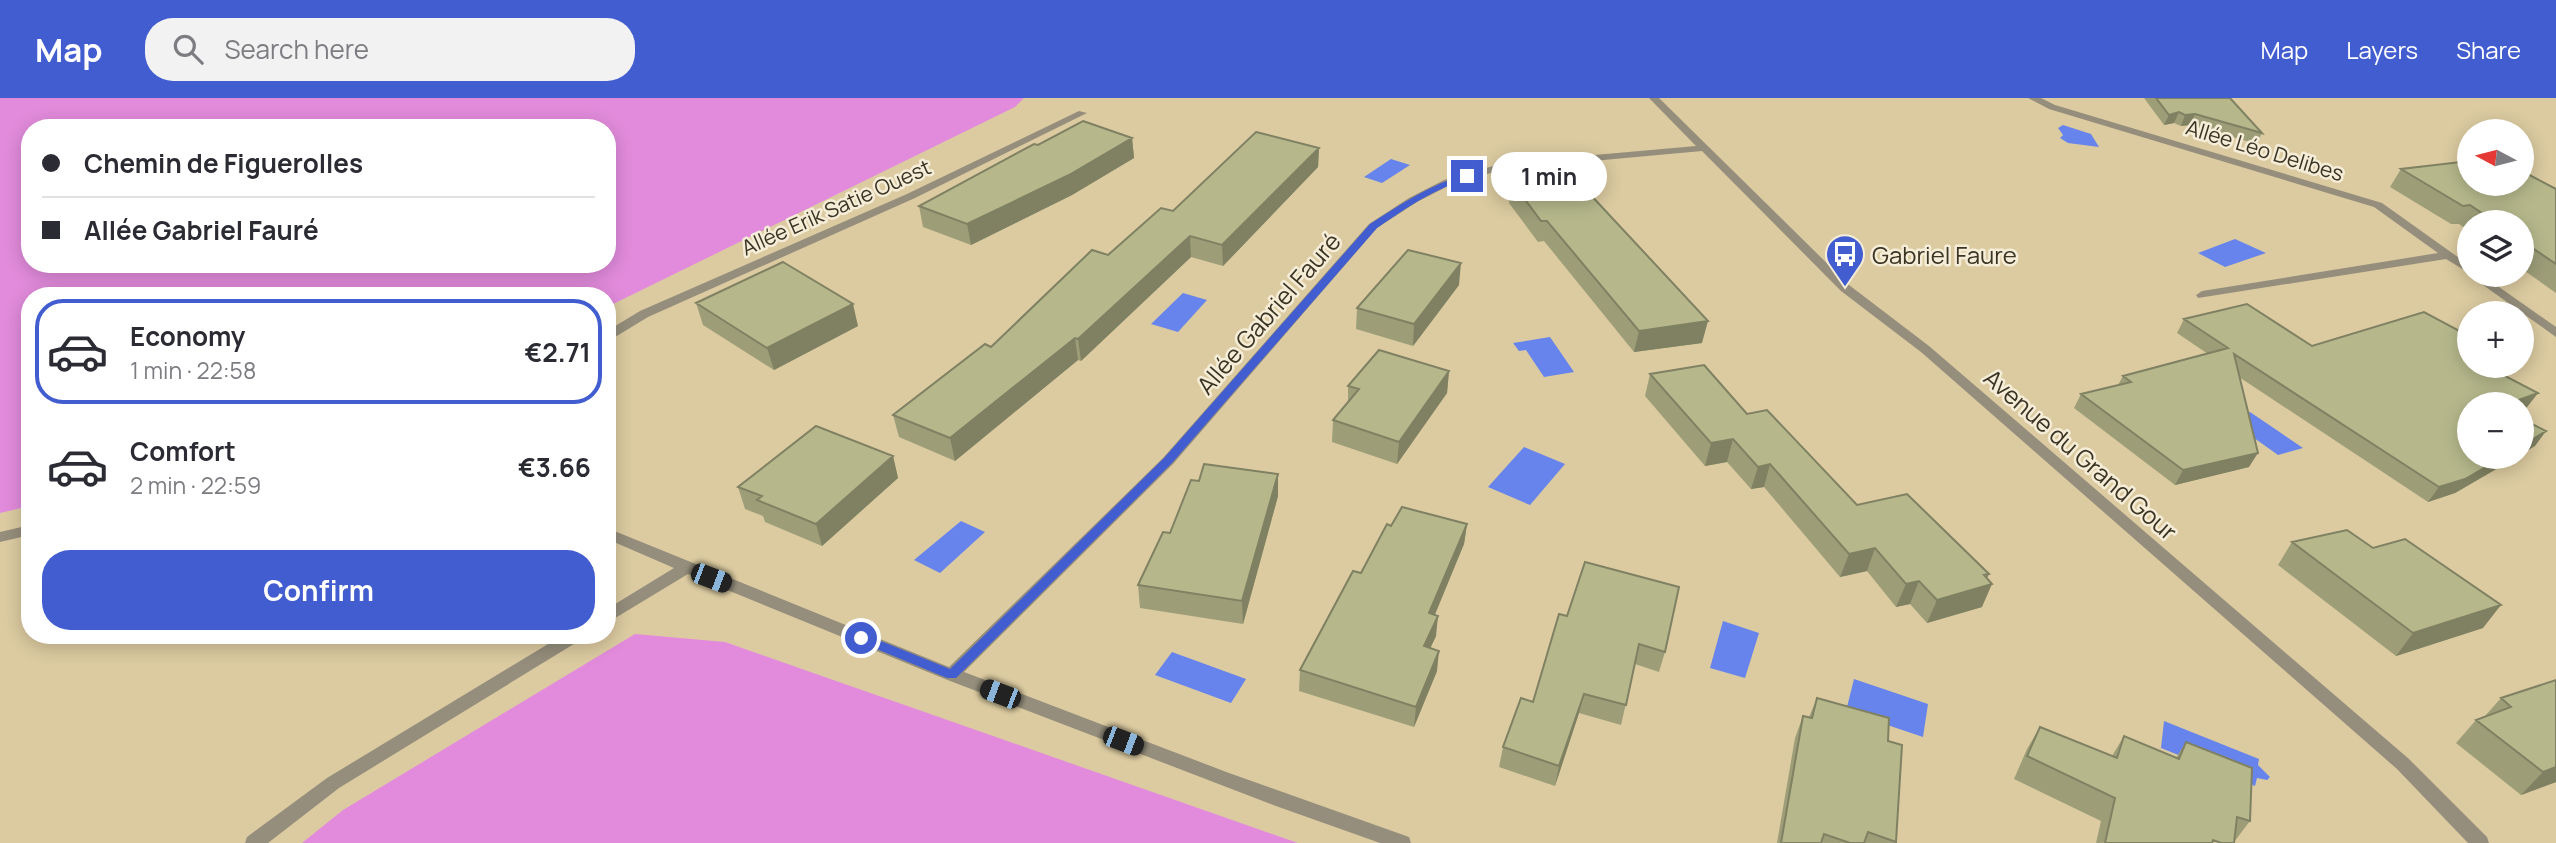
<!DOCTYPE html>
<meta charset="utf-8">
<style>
:root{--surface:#fff;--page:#f2f2f3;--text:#2b2b33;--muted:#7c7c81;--line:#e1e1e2;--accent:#425dd0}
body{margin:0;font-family:Manrope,sans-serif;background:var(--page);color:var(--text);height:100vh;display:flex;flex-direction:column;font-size:26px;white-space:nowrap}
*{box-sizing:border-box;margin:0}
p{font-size:23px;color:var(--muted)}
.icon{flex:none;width:38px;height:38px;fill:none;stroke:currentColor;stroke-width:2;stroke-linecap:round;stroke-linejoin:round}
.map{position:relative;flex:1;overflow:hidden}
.details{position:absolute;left:21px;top:189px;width:595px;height:357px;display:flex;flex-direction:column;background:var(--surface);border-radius:28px;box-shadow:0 4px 18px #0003}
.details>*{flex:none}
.banner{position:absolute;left:21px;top:21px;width:595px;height:154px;border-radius:28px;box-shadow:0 4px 18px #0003;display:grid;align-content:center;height:154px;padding:0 21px;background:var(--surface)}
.needle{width:46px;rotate:277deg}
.tools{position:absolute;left:2457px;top:21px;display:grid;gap:14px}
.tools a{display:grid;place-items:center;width:77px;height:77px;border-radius:50%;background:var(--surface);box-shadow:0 4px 18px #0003;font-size:35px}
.end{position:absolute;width:32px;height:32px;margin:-16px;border:9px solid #425dd0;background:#fff;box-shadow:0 0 0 4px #fff}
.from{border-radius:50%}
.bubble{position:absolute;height:49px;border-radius:24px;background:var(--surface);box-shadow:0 4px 18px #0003;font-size:23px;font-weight:700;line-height:49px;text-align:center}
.car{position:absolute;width:21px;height:42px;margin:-21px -10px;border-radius:9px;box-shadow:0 0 5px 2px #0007;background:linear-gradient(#222 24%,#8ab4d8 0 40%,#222 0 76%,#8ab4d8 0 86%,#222 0)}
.banner b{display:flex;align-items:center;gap:24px;height:66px;font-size:26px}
.banner b+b{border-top:2px solid var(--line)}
.banner i{width:18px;height:18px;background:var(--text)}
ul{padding:12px 0 0;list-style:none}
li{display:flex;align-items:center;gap:21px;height:105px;margin:0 14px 10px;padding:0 7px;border:4px solid transparent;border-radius:28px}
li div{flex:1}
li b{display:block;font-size:26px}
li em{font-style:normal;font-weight:700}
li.selected{border-color:var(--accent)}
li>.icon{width:63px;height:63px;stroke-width:1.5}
.cta{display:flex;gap:14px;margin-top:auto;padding:14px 21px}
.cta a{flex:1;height:80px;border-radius:28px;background:var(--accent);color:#fff;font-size:28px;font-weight:700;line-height:80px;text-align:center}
header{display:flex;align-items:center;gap:42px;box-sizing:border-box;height:98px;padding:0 35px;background:var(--accent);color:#fff}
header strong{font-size:33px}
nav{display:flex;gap:38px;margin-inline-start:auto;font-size:24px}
.search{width:490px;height:63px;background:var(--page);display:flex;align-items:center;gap:18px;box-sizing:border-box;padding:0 24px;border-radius:28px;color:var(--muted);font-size:26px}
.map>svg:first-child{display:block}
</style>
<header>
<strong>Map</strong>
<div class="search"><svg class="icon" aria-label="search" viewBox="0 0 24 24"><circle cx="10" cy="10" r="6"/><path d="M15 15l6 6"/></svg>Search here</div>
<nav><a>Map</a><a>Layers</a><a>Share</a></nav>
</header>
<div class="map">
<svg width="2556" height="745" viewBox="0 0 2556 745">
<rect width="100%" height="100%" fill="#dccba1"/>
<path fill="#e28bdc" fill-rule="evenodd" d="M 0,0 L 1024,0 L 1015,9 L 607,209 L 607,198 L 30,198 L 30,408 L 0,415 ZM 30,30 L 607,30 L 607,166 L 30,166 Z
M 635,536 L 725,544 L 1298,745 L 302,745 L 343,712 Z"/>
<path fill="#6684eb" d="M 2063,27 L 2091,36 L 2099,49 L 2068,45 L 2060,40 L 2063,37 L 2058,30 Z
M 1391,61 L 1410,67 L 1382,85 L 1364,79 Z
M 2235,141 L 2266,155 L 2225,169 L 2198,155 Z
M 1183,195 L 1207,202 L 1178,234 L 1151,226 Z
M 1550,239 L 1574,274 L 1544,279 L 1526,252 L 1519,253 L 1513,245 Z
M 2250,314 L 2303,350 L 2278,357 L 2226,320 Z
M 1524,349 L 1565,366 L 1530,407 L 1488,389 Z
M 961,423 L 985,434 L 940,475 L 914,462 Z
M 1723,523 L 1759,535 L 1745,580 L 1710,570 Z
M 1172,554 L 1246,581 L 1231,605 L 1155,577 Z
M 1854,581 L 1928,606 L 1923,639 L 1846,613 Z
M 2164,623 L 2259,661 L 2258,667 L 2270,679 L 2267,682 L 2257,680 L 2255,688 L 2161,650 Z"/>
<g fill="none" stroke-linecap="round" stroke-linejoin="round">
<path fill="#958e7c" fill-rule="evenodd" d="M 1649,0 L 1659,0 L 1849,187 L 1929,248 L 2409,661 L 2487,739 L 2489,745 L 2468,745 L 2397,671 L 1921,254 L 1841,193 L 1702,53 L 1505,71 L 1452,86 L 1417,104 L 1377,130 L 1173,366 L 964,574 L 1229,675 L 1409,739 L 1411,745 L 1380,745 L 1276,708 L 945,581 L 688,476 L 607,525 L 607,511 L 674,470 L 607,441 L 607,430 L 949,569 L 1163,360 L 1369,126 L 1409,100 L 1444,82 L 1504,65 L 1696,48 Z
M 2028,0 L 2041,0 L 2055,7 L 2382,105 L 2469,167 L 2469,175 L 2446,161 L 2198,200 L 2196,197 L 2202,193 L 2438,155 L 2374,109 L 2049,11 Z
M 1079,13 L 1087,15 L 915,100 L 648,219 L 607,244 L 607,233 L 640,213 L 907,96 Z
M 2469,177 L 2482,177 L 2556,229 L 2556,239 Z
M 30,427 L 30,437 L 0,444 L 0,434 Z
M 563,537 L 584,537 L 582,541 L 339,690 L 268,745 L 245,745 L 247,739 L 327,680 Z"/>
</g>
<path fill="#9d9e78" d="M 2144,0 L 2230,0 L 2262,35 L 2257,46 L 2190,27 L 2181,28 L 2174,25 L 2164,27 Z
M 1132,40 L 1134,60 L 1072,97 L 971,147 L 923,129 L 919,108 L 1038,47 Z
M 1319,50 L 1318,69 L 1223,168 L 1191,159 L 1081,263 L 1078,262 L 955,363 L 899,339 L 893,317 L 991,249 L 1108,157 L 1173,113 Z
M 2401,71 L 2556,91 L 2556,195 L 2522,171 L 2522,124 L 2469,124 L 2469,133 L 2459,126 L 2451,126 L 2390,89 Z
M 1512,84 L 1702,245 L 1634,254 L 1544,143 L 1538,144 L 1509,105 Z
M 1459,187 L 1413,248 L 1356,231 L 1357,210 Z
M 696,205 L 858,228 L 774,272 L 703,227 Z
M 2184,221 L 2312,248 L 2469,268 L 2500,268 L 2497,272 L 2495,272 L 2538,295 L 2527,309 L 2522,312 L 2522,306 L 2469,306 L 2469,359 L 2517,359 L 2455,395 L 2428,404 L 2239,279 L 2249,369 L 2175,387 L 2074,310 L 2081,296 L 2118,287 L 2123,278 L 2208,256 L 2177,235 Z
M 1449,273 L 1447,295 L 1397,366 L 1332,344 L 1333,322 L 1348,304 L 1348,288 Z
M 1650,276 L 1747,316 L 1857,407 L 1987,480 L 1982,509 L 1927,525 L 1910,506 L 1896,509 L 1867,473 L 1840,479 L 1764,389 L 1751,391 L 1727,364 L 1705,368 L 1645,298 Z
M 893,358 L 898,380 L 822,448 L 765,424 L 763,418 L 745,411 L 738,389 Z
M 1278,398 L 1243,526 L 1140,510 L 1138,487 L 1170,435 Z
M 1467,426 L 1464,446 L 1434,517 L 1436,538 L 1430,550 L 1437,573 L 1414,629 L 1299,593 L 1300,572 L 1391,428 Z
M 2292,444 L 2483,530 L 2396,558 L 2278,467 Z
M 1559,516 L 1665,554 L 1659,574 L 1635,566 L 1621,627 L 1579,615 L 1555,688 L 1499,669 L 1503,649 L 1533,604 Z
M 2556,582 L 2556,684 L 2521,697 L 2456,645 L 2476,622 L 2485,618 L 2501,600 Z
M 1817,600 L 1888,643 L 1902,647 L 1895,745 L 1777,745 L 1795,640 L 1803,618 L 1809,619 Z
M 2040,629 L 2112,658 L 2124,638 L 2176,660 L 2186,644 L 2250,723 L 2234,744 L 2096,745 L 2101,723 L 2014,681 L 2027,651 Z"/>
<path fill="#7f8162" d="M 2179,14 L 2174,25 L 2164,27 L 2169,17 Z
M 2195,16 L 2190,27 L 2181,28 L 2185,17 Z
M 1132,40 L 1134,60 L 1072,97 L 971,147 L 967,126 Z
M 1319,50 L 1318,69 L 1223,168 L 1222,147 Z
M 1190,138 L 1191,159 L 1081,263 L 1078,241 Z
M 1461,165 L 1459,187 L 1413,248 L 1414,226 Z
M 853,206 L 858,228 L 774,272 L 767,250 Z
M 1708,223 L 1702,245 L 1634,254 L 1639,233 Z
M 1075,240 L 1078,262 L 955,363 L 950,340 Z
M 2481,268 L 2500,268 L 2497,272 L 2473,280 Z
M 1449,273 L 1447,295 L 1397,366 L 1399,344 Z
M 2538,295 L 2527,309 L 2522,312 L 2522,306 L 2508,306 Z
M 2546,333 L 2535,348 L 2522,356 L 2522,348 Z
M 1733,341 L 1727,364 L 1705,368 L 1711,345 Z
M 2258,355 L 2249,369 L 2175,387 L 2183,372 Z
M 893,358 L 898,380 L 822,448 L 816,426 Z
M 2503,359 L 2517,359 L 2455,395 L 2428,404 L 2439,389 Z
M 1770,366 L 1764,389 L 1751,391 L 1758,369 Z
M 1278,376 L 1278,398 L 1243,526 L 1242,503 Z
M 1467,426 L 1464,446 L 1427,536 L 1429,515 Z
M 1875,450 L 1867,473 L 1840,479 L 1849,456 Z
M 1989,476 L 1983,488 L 1992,486 L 1982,509 L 1927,525 L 1937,502 Z
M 1919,483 L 1910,506 L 1896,509 L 1906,486 Z
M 2501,507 L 2483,530 L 2396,558 L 2413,535 Z
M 1438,518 L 1436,538 L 1422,568 L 1424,548 Z
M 1439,553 L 1437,573 L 1414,629 L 1416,609 Z
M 1584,596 L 1579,615 L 1555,688 L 1559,668 Z
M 2556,669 L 2556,684 L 2521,697 L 2543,674 Z"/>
<path fill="#b6b88c" stroke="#7f8162" stroke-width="2" d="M 2156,0 L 2230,0 L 2262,35 L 2195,16 L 2185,17 L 2179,14 L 2169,17 Z
M 1083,23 L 1132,40 L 1069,77 L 967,126 L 919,108 L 1034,46 L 1038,47 Z
M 1256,34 L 1319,50 L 1222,147 L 1190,138 L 1078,241 L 1075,240 L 950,340 L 893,317 L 985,246 L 991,249 L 1092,152 L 1108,157 L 1161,110 L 1173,113 Z
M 2469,63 L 2469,86 L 2522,86 L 2522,73 L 2556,91 L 2556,166 L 2522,143 L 2522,124 L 2495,124 L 2470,107 L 2463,108 L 2401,71 Z
M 1574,79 L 1708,223 L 1639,233 L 1547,123 L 1541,123 L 1512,84 Z
M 1408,152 L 1461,165 L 1414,226 L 1357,210 Z
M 783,164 L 853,206 L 767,250 L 696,205 Z
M 2247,206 L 2312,248 L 2424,214 L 2469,238 L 2469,268 L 2486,268 L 2538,295 L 2508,306 L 2469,306 L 2469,359 L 2503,359 L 2465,381 L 2439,389 L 2234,256 L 2258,355 L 2183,372 L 2081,296 L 2131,284 L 2123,278 L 2228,250 L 2184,221 Z
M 1379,252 L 1449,273 L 1399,344 L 1333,322 L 1359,291 L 1348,288 Z
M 1704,267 L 1747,316 L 1767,312 L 1857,407 L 1907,396 L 1989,476 L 1984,477 L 1992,486 L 1937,502 L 1919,483 L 1906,486 L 1875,450 L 1849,456 L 1770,366 L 1758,369 L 1733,341 L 1711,345 L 1650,276 Z
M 2522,321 L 2546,333 L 2522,348 Z
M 816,328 L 893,358 L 816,426 L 757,402 L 762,398 L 738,389 Z
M 1204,366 L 1278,376 L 1242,503 L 1138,487 L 1163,434 L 1170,435 L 1191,382 L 1199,383 Z
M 1402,409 L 1467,426 L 1429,515 L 1438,518 L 1424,548 L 1439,553 L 1416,609 L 1300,572 L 1353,473 L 1361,475 L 1387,426 L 1391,428 Z
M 2347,432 L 2373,450 L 2405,441 L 2501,507 L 2413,535 L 2292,444 Z
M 1585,464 L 1679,489 L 1665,554 L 1639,546 L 1626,607 L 1584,596 L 1559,668 L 1503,649 L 1521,600 L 1533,604 L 1559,516 L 1567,518 Z
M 2556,582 L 2556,669 L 2543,674 L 2476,622 L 2511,609 L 2501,600 Z
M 1817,600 L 1889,620 L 1888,643 L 1902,647 L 1896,744 L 1868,734 L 1864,745 L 1850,745 L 1824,736 L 1821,745 L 1781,745 L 1803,618 L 1812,620 Z
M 2040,629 L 2117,660 L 2124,638 L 2179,661 L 2186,644 L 2252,670 L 2250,723 L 2237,719 L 2234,745 L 2221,745 L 2213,742 L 2212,745 L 2105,745 L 2115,700 L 2027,658 Z"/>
<path fill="#425dd0" d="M 1467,76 L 1470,80 C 1435,90 1406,110 1377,130 L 1172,365 L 956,580 L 947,580 L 857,543 L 857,536 L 861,535 L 950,571 L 1164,360 L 1370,126 C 1401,106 1431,86 1467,76 Z"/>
<defs>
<symbol id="bus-pin" viewBox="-11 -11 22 30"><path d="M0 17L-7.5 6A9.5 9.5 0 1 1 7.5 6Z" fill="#425dd0" stroke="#f5edd8"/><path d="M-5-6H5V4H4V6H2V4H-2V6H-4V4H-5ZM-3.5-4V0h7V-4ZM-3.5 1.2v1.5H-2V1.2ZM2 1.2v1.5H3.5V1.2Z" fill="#fff"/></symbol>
</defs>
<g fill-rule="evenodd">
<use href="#bus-pin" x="1823" y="134" width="44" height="60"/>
</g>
<g text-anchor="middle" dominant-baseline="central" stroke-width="5" stroke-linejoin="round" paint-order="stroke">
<g font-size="21" fill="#3b3423" stroke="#f5edd8">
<text transform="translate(2265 52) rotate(17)">Allée Léo Delibes</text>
<text transform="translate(836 109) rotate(-24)">Allée Erik Satie Ouest</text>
</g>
<g font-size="24" fill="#3b3423" stroke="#f5edd8" text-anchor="start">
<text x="1872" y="156">Gabriel Faure</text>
</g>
<g font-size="24" fill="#3b3423" stroke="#f5edd8">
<text transform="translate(1268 215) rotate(-49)">Allée Gabriel Fauré</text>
<text transform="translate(2081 356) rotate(41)">Avenue du Grand Gour</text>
</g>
</g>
</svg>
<div class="tools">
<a><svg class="needle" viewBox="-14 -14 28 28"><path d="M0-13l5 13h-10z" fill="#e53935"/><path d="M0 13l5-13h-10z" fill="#7c7c81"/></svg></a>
<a><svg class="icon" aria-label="layers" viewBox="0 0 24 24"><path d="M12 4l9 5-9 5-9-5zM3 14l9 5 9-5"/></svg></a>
<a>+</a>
<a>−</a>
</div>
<i class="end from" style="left:861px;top:540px"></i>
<i class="end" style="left:1467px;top:78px"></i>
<div class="bubble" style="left:1491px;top:54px;width:116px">1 min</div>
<i class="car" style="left:711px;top:480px;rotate:111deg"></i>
<i class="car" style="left:1000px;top:596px;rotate:291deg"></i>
<i class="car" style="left:1123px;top:643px;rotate:111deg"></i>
<div class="banner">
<b><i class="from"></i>Chemin de Figuerolles</b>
<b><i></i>Allée Gabriel Fauré</b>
</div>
<section class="details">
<ul>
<li class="selected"><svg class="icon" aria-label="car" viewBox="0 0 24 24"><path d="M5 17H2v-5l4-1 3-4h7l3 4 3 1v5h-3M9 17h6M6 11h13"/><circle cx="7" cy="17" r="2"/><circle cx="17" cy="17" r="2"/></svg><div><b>Economy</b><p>1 min · 22:58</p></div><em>€2.71</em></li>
<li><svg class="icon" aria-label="car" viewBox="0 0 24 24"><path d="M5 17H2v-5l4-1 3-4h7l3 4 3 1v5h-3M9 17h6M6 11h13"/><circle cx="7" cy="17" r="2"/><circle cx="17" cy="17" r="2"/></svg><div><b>Comfort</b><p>2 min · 22:59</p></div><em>€3.66</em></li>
</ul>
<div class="cta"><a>Confirm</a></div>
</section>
</div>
